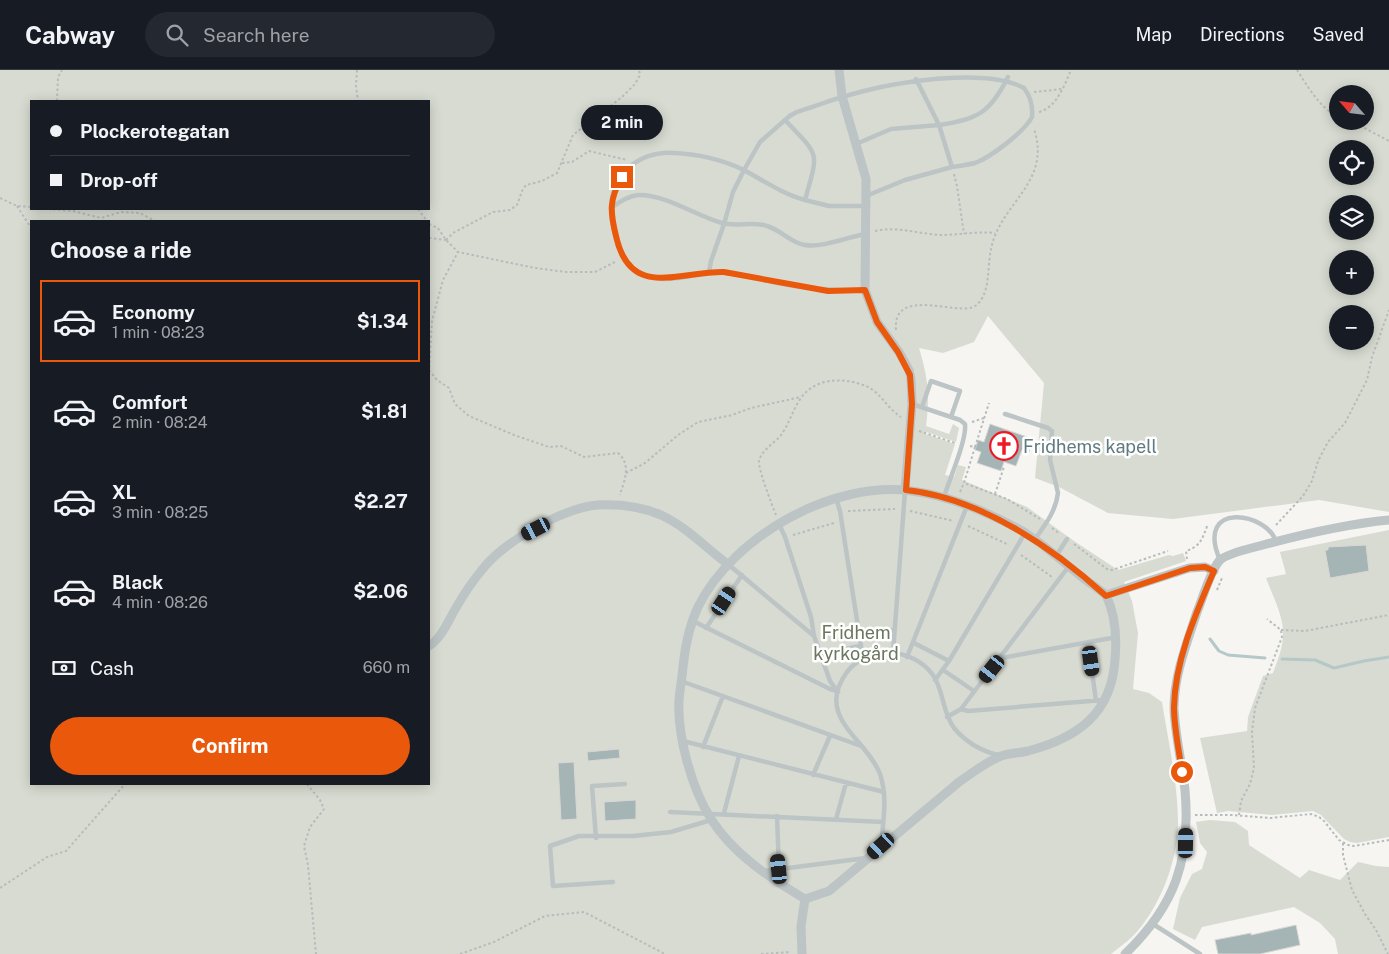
<!DOCTYPE html>
<meta charset="utf-8">
<style>
:root{--surface:#171b24;--page:#242831;--text:#f1f3f6;--muted:#9ea1a6;--line:#363941;--accent:#ea580c}
body{margin:0;font-family:"Public Sans",sans-serif;background:var(--page);color:var(--text);height:100vh;display:flex;flex-direction:column;font-size:19px;white-space:nowrap}
*{box-sizing:border-box;margin:0}
p{font-size:16px;color:var(--muted)}
.icon{flex:none;width:28px;height:28px;fill:none;stroke:currentColor;stroke-width:2;stroke-linecap:round;stroke-linejoin:round}
.map{position:relative;flex:1;overflow:hidden}
.details{position:absolute;left:30px;top:150px;width:400px;height:565px;display:flex;flex-direction:column;background:var(--surface);border-radius:0px;box-shadow:0 2px 12px #0003}
.details>*{flex:none}
.banner{position:absolute;left:30px;top:30px;width:400px;height:110px;border-radius:0px;box-shadow:0 2px 12px #0003;display:grid;align-content:center;height:110px;padding:0 20px;background:var(--surface)}
.needle{width:32px;rotate:298deg}
.buttons{position:absolute;left:1329px;top:15px;display:grid;gap:10px}
.buttons a{display:grid;place-items:center;width:45px;height:45px;border-radius:50%;background:var(--surface);box-shadow:0 2px 12px #0003;font-size:25px}
.end{position:absolute;width:22px;height:22px;margin:-11px;border:6px solid #ea580c;background:#fff;box-shadow:0 0 0 2px #fff}
.from{border-radius:50%}
.bubble{position:absolute;height:35px;border-radius:18px;background:var(--surface);box-shadow:0 2px 12px #0003;font-size:16px;font-weight:700;line-height:35px;text-align:center}
.car{position:absolute;width:15px;height:30px;margin:-15px -8px;border-radius:6px;box-shadow:0 0 4px 1px #0007;background:linear-gradient(#222 24%,#8ab4d8 0 40%,#222 0 76%,#8ab4d8 0 86%,#222 0)}
.banner b{display:flex;align-items:center;gap:18px;height:48px;font-size:19px}
.banner b+b{border-top:1px solid var(--line)}
.banner i{width:12px;height:12px;background:var(--text)}
ul{padding:0;list-style:none}
li{display:flex;align-items:center;gap:15px;height:82px;margin:0 10px 8px;padding:0 10px;border:2px solid transparent;border-radius:0px}
li div{flex:1}
li b{display:block;font-size:19px}
li em{font-style:normal;font-weight:700}
li.selected{border-color:var(--accent)}
li>.icon{width:45px;height:45px;stroke-width:1.5}
h2{padding:0 20px;font-size:22px;line-height:60px}
.pay{display:flex;align-items:center;gap:12px;height:55px;padding:0 20px;font-size:19px}
.pay p{margin-inline-start:auto}
.button{display:flex;gap:10px;margin-top:auto;padding:10px 20px}
.button a{flex:1;height:58px;border-radius:30px;background:var(--accent);color:#fff;font-size:20px;font-weight:700;line-height:58px;text-align:center}
header{display:flex;align-items:center;gap:30px;box-sizing:border-box;height:70px;padding:0 25px;background:var(--surface);border-bottom:1px solid var(--line)}
header strong{font-size:24px}
nav{display:flex;gap:28px;margin-inline-start:auto;font-size:18px}
.search{width:350px;height:45px;background:var(--page);display:flex;align-items:center;gap:12px;box-sizing:border-box;padding:0 18px;border-radius:28px;color:var(--muted);font-size:19px}
.map>svg:first-child{display:block}
</style>
<header>
<strong>Cabway</strong>
<div class="search"><svg class="icon" aria-label="search" viewBox="0 0 24 24"><circle cx="10" cy="10" r="6"/><path d="M15 15l6 6"/></svg>Search here</div>
<nav><a>Map</a><a>Directions</a><a>Saved</a></nav>
</header>
<div class="map">
<svg width="1389" height="884" viewBox="0 0 1389 884">
<rect width="100%" height="100%" fill="#f6f5f2"/>
<path fill="#d8dbd1" fill-rule="evenodd" d="M 0,0 L 1389,0 L 1389,442 L 1319,430 L 1173,449 L 1108,443 L 1059,417 L 1035,408 L 1044,313 L 988,246 L 974,272 L 943,283 L 919,278 C 928,308 930,325 926,356 L 949,364 L 953,354 L 959,358 L 956,372 L 926,362 L 926,364 L 955,374 L 945,405 L 954,407 L 958,395 L 966,397 L 962,410 L 1027,437 L 1074,471 L 1118,500 L 1169,485 L 1173,486 L 1183,483 L 1186,491 L 1124,512 L 1132,531 L 1138,563 L 1133,619 L 1149,623 L 1162,632 C 1168,670 1178,714 1178,753 C 1178,791 1159,840 1132,867 C 1126,873 1118,878 1111,884 L 0,884 ZM 1338,24 L 1365,24 L 1365,51 L 1338,51 ZM 31,31 L 429,31 L 429,139 L 31,139 ZM 1338,79 L 1365,79 L 1365,106 L 1338,106 ZM 1338,134 L 1365,134 L 1365,161 L 1338,161 ZM 31,151 L 429,151 L 429,714 L 31,714 ZM 1338,189 L 1365,189 L 1365,216 L 1338,216 ZM 1338,244 L 1365,244 L 1365,271 L 1338,271 Z
M 1389,460 L 1389,767 L 1357,773 L 1350,772 L 1344,769 L 1321,745 L 1313,741 L 1272,745 L 1228,741 L 1217,743 L 1200,668 L 1247,661 L 1248,647 L 1263,606 L 1273,603 C 1277,591 1283,578 1283,565 C 1284,546 1272,525 1266,508 L 1286,504 L 1280,482 Z
M 1210,750 L 1235,752 L 1248,761 L 1249,775 L 1300,808 L 1309,800 L 1340,810 L 1358,792 L 1376,796 L 1389,797 L 1389,884 L 1338,884 L 1335,869 L 1320,853 L 1294,837 L 1202,857 L 1195,870 L 1173,859 L 1180,828 L 1192,804 L 1202,799 L 1207,782 L 1200,773 L 1196,752 Z"/>
<g fill="none" stroke-linecap="round" stroke-linejoin="round">
<path stroke="#b4c8c8" stroke-width="3" d="M 1210,569 L 1219,581 L 1228,585 L 1265,588
M 1282,589 L 1315,590 L 1334,598 L 1364,591 L 1389,587"/>
</g>
<path fill="#a5b4b5" stroke="#d8d7d5" d="M 990,354 L 1033,369 L 1029,382 L 1022,380 L 1016,396 L 1004,392 L 1001,401 L 977,393 L 981,382 L 975,380 L 978,370 L 984,372 Z
M 1366,475 L 1369,501 L 1330,508 L 1325,480 L 1328,480 L 1328,477 Z
M 619,679 L 620,688 L 588,691 L 587,682 Z
M 574,692 L 577,749 L 561,750 L 558,693 Z
M 636,730 L 636,749 L 605,751 L 604,732 Z
M 1296,855 L 1300,875 L 1260,884 L 1218,884 L 1215,870 L 1251,863 L 1251,865 Z"/>
<g fill="none" stroke-linecap="round" stroke-linejoin="round">
<path stroke="#b6bcbd" stroke-width="2" stroke-dasharray="2.5 2.5" stroke-linecap="butt" d="M 357,0 L 356,16 L 358,31
M 1297,0 C 1306,14 1322,41 1338,46
M 1034,22 L 1062,19
M 57,31 L 58,7 L 62,0
M 1039,42 C 1057,37 1064,16 1071,0
M 1351,51 L 1389,71
M 562,93 L 572,92 L 589,81 L 627,90
M 954,104 L 957,116 L 964,164
M 0,128 L 17,136 L 31,137
M 17,136 L 31,158
M 48,139 L 73,141 L 101,148 L 121,142 L 140,143 L 155,151
M 418,139 L 427,151
M 429,154 L 438,158 L 446,170 L 458,182 L 535,198 L 566,202 L 595,202 L 617,191
M 875,161 C 897,156 919,164 941,165 C 959,165 977,161 995,163
M 429,168 L 446,170
M 446,170 L 453,163 L 493,142 L 510,140 L 517,135 L 522,121 L 526,115 L 542,111 L 557,103 L 573,65 L 622,27 L 635,14 L 640,5 L 639,0
M 896,260 C 892,215 960,247 975,236 C 991,225 987,197 991,179 C 1000,133 1052,113 1034,59
M 429,300 L 437,310 L 449,318 L 455,334 L 469,346 L 514,365 L 549,377 L 561,376 L 584,387 L 618,383 C 632,395 624,411 620,425
M 429,303 L 432,251 L 443,210 L 458,182
M 972,352 L 984,348
M 919,361 L 955,373
M 970,376 L 975,377 L 964,413 L 1007,429 L 1040,449
M 975,377 L 989,333
M 626,403 L 645,393 L 678,365 L 698,352 L 732,345 L 751,338 L 801,327
M 960,422 L 964,413
M 995,424 L 1004,397
M 848,441 L 895,439
M 910,441 L 954,451
M 776,445 C 772,435 758,399 759,391 C 762,379 774,374 781,365 C 789,354 792,342 799,331 C 812,309 839,307 860,314 C 880,319 885,337 901,347
M 1276,455 L 1303,426 L 1312,411 L 1318,391 L 1328,372 L 1345,353 L 1367,310 L 1372,287 L 1389,240
M 968,456 L 1009,475
M 1052,458 L 1060,464
M 793,465 L 834,453
M 1074,474 L 1107,499 L 1112,500 L 1168,481
M 1021,485 L 1052,507
M 1187,489 L 1186,481 C 1201,476 1202,469 1208,454
M 1217,520 L 1222,508
M 1281,560 L 1305,561 L 1389,545
M 307,714 L 320,730 L 324,739 L 310,757 L 304,776 L 308,795 L 316,884
M 1195,745 L 1231,745 L 1271,748 L 1311,744 L 1319,747 L 1324,751 L 1339,770 L 1348,775 L 1354,776 L 1389,770
M 1239,745 L 1241,731 L 1250,714 L 1254,698 L 1252,662 L 1255,638 L 1282,567 L 1281,560 L 1267,549
M 1343,773 L 1343,785 L 1352,820 L 1365,844 L 1376,860 L 1388,884
M 0,818 L 47,787 L 66,781 L 125,714
M 460,884 L 494,872 L 545,846 L 584,842 L 665,884
M 761,884 L 791,882"/>
<path stroke="#bcc4c5" stroke-width="4.5" d="M 916,9 L 939,55 C 978,49 990,43 1008,7
M 785,50 L 760,72 L 744,100 L 733,122 L 724,154 L 711,191 L 709,202 C 690,206 668,212 649,207 C 629,202 620,184 615,165 C 613,156 611,148 611,139 C 612,103 640,81 674,83 C 697,84 723,90 744,100 C 764,111 783,124 805,130
M 856,74 L 891,59 L 939,55 L 952,97 C 959,96 967,95 975,93 C 991,87 1024,62 1032,47 C 1033,37 1030,26 1024,18 C 991,0 920,9 881,17 C 858,22 837,28 815,36 C 804,40 794,41 785,50 C 820,87 819,80 805,130 L 829,136 L 866,136
M 866,126 L 905,110 L 952,97
M 611,138 C 619,132 628,126 638,125 C 665,124 696,146 722,153 C 737,157 753,151 767,156 C 781,160 791,173 805,175 C 822,178 848,167 865,164
M 709,202 C 733,202 754,208 777,213 C 807,219 835,221 865,220
M 912,334 L 960,350 L 965,354 C 967,370 949,410 944,427
M 922,337 L 931,311 L 960,321 L 951,347
M 1005,344 L 1048,358 L 1052,361 L 1050,390 L 1058,423 C 1056,441 1045,455 1035,469
M 836,428 L 840,441 L 863,589
M 779,454 L 785,467 L 811,547 L 814,566 L 830,611 L 838,622
M 1056,486 L 1067,469
M 1220,490 C 1194,430 1268,442 1276,472
M 729,495 L 814,566
M 693,551 L 830,619 L 837,621
M 706,558 L 742,505
M 858,562 L 895,560
M 1088,572 L 1096,631
M 914,573 L 949,591
M 893,583 L 905,421
M 821,584 L 860,576
M 907,587 L 967,436
M 1001,588 L 1117,567
M 943,600 L 974,621
M 935,610 L 949,591 L 1025,463
M 681,611 L 861,676
M 961,639 L 1069,496
M 947,647 L 961,639 L 968,641 L 1103,630
M 683,671 L 884,722
M 703,677 L 723,626
M 813,705 L 830,666
M 670,742 L 883,752
M 724,743 L 739,686
M 777,746 L 779,799
M 836,749 L 846,713
M 596,768 L 592,716 L 625,714
M 881,776 C 883,752 888,727 880,704 C 866,668 814,647 847,602 C 868,575 913,577 933,605 C 944,621 942,642 954,658 C 965,671 981,681 998,685
M 765,801 L 866,788
M 613,812 L 553,816 L 550,776 L 579,766 L 633,766 L 671,762 L 711,750
M 1153,854 L 1200,884"/>
<path stroke="#bcc4c5" stroke-width="9" d="M 839,0 L 842,26 L 866,109 L 865,220 L 877,252 L 899,282 L 909,300 L 911,309 L 912,334 L 905,420
M 1106,525 C 1116,546 1117,567 1115,589 C 1112,644 1077,668 1028,681 C 1019,683 1010,683 1001,686 C 986,692 972,703 959,712 L 829,821 L 805,829 C 770,808 733,784 711,749 C 692,719 677,666 679,630 C 680,619 682,608 683,597 C 685,577 689,556 698,537 C 733,466 833,410 912,421 C 950,426 990,443 1024,462 C 1045,475 1064,493 1083,508 C 1091,514 1099,519 1106,525 L 1189,498 L 1205,497 L 1214,501
M 429,576 C 442,568 449,549 457,536 C 464,524 472,512 481,501 C 502,473 562,438 598,435 C 619,434 642,437 661,445 C 687,457 707,479 729,495
M 802,884 L 801,856 L 805,829
M 1125,884 C 1175,836 1191,790 1185,720 C 1182,693 1175,665 1174,638 C 1174,605 1187,573 1197,542 C 1202,530 1211,499 1220,490 C 1228,483 1252,478 1263,475 C 1304,464 1346,454 1389,450"/>
</g>
<g fill="none" stroke-linecap="round" stroke-linejoin="round">
<path stroke="#ea580c" stroke-width="6" d="M 622,107 C 609,129 610,142 616,166 C 630,230 679,201 724,202 L 828,221 L 865,220 L 877,252 L 898,282 L 910,305 L 912,334 L 906,420 C 980,428 1052,477 1106,526 L 1190,498 L 1205,497 L 1214,501 C 1196,543 1175,590 1174,637 C 1174,658 1179,680 1182,702"/>
</g>
<defs>
<symbol id="church-ring" viewBox="-11 -11 22 22"><circle r="9.5" fill="#fff" stroke="#ef1925" stroke-width="1.5"/><path d="M-1.2-6h2.4v3.5h3.3v2.4h-3.3V6h-2.4V-.1h-3.3v-2.4h3.3Z" fill="#ef1925"/></symbol>
</defs>
<g fill-rule="evenodd">
<use href="#church-ring" x="988" y="360" width="32" height="32"/>
</g>
<g text-anchor="middle" dominant-baseline="central" stroke-width="5" stroke-linejoin="round" paint-order="stroke">
<g font-size="18" fill="#5f7a80" stroke="#fff" text-anchor="start">
<text x="1023" y="376">Fridhems kapell</text>
</g>
<g font-size="18" fill="#6a775e" stroke="#fff">
<text x="856" y="562">Fridhem<tspan x="856" dy="21">kyrkogård</tspan></text>
</g>
</g>
</svg>
<div class="buttons">
<a><svg class="needle" viewBox="-14 -14 28 28"><path d="M0-13l5 13h-10z" fill="#e53935"/><path d="M0 13l5-13h-10z" fill="#9ea1a6"/></svg></a>
<a><svg class="icon" aria-label="locate" viewBox="0 0 24 24"><circle cx="12" cy="12" r="6"/><path d="M12 2v4M12 18v4M2 12h4M18 12h4"/></svg></a>
<a><svg class="icon" aria-label="layers" viewBox="0 0 24 24"><path d="M12 4l9 5-9 5-9-5zM3 14l9 5 9-5"/></svg></a>
<a>+</a>
<a>−</a>
</div>
<i class="end from" style="left:1182px;top:702px"></i>
<i class="end" style="left:622px;top:107px"></i>
<div class="bubble" style="left:581px;top:35px;width:82px">2 min</div>
<i class="car" style="left:536px;top:459px;rotate:243deg"></i>
<i class="car" style="left:724px;top:531px;rotate:33deg"></i>
<i class="car" style="left:1091px;top:591px;rotate:172deg"></i>
<i class="car" style="left:992px;top:599px;rotate:219deg"></i>
<i class="car" style="left:1186px;top:773px;rotate:1deg"></i>
<i class="car" style="left:881px;top:776px;rotate:228deg"></i>
<i class="car" style="left:779px;top:799px;rotate:354deg"></i>
<div class="banner">
<b><i class="from"></i>Plockerotegatan</b>
<b><i></i>Drop-off</b>
</div>
<section class="details">
<h2>Choose a ride</h2>
<ul>
<li class="selected"><svg class="icon" aria-label="car" viewBox="0 0 24 24"><path d="M5 17H2v-5l4-1 3-4h7l3 4 3 1v5h-3M9 17h6M6 11h13"/><circle cx="7" cy="17" r="2"/><circle cx="17" cy="17" r="2"/></svg><div><b>Economy</b><p>1 min · 08:23</p></div><em>$1.34</em></li>
<li><svg class="icon" aria-label="car" viewBox="0 0 24 24"><path d="M5 17H2v-5l4-1 3-4h7l3 4 3 1v5h-3M9 17h6M6 11h13"/><circle cx="7" cy="17" r="2"/><circle cx="17" cy="17" r="2"/></svg><div><b>Comfort</b><p>2 min · 08:24</p></div><em>$1.81</em></li>
<li><svg class="icon" aria-label="car" viewBox="0 0 24 24"><path d="M5 17H2v-5l4-1 3-4h7l3 4 3 1v5h-3M9 17h6M6 11h13"/><circle cx="7" cy="17" r="2"/><circle cx="17" cy="17" r="2"/></svg><div><b>XL</b><p>3 min · 08:25</p></div><em>$2.27</em></li>
<li><svg class="icon" aria-label="car" viewBox="0 0 24 24"><path d="M5 17H2v-5l4-1 3-4h7l3 4 3 1v5h-3M9 17h6M6 11h13"/><circle cx="7" cy="17" r="2"/><circle cx="17" cy="17" r="2"/></svg><div><b>Black</b><p>4 min · 08:26</p></div><em>$2.06</em></li>
</ul>
<div class="pay"><svg class="icon" aria-label="cash" viewBox="0 0 24 24"><path d="M3 7h18v10H3z"/><circle cx="12" cy="12" r="2"/></svg>Cash<p>660 m</p></div>
<div class="button"><a>Confirm</a></div>
</section>
</div>
